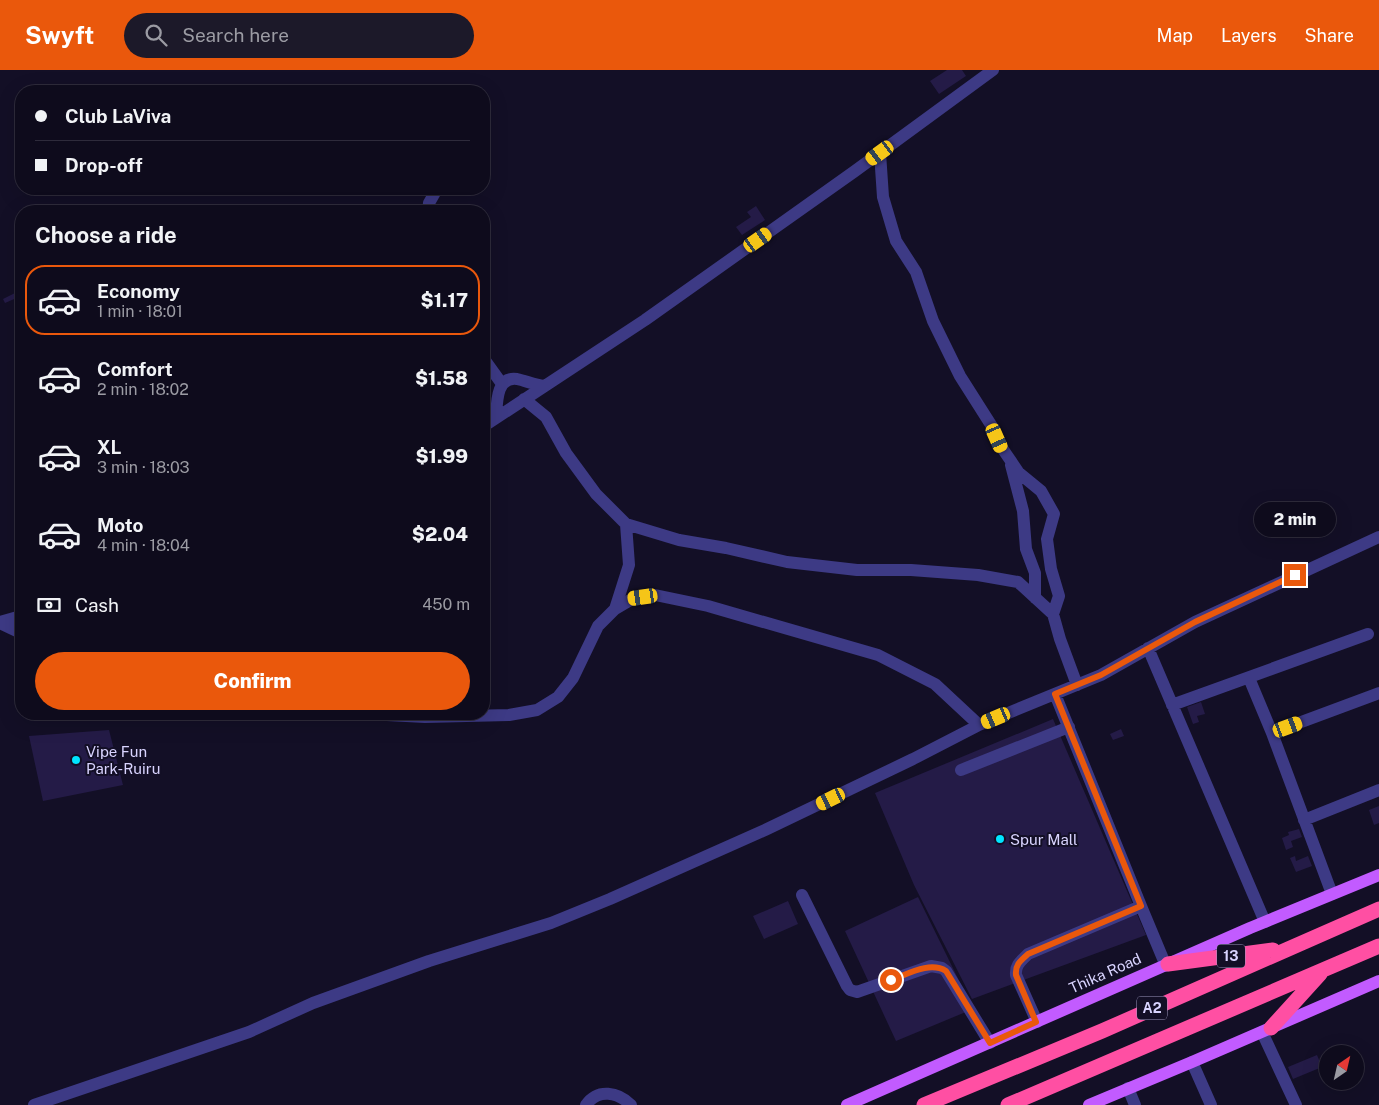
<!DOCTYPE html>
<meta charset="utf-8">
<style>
:root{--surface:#0e0b1c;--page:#1c1929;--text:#f1f3f6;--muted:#9b9ba3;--line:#2e2b3b;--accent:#ea580c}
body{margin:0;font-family:"Public Sans",sans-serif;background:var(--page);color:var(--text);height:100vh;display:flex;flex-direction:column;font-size:19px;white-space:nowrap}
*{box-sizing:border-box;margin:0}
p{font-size:16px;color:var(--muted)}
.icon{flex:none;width:28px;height:28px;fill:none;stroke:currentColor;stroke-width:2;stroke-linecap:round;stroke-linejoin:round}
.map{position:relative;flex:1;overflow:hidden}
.drawer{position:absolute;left:15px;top:135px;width:475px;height:515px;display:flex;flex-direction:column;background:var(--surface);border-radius:20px;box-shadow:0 5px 20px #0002,0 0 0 1px var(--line)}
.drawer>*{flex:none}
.guide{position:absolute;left:15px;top:15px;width:475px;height:110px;border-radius:20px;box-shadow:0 5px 20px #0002,0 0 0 1px var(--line);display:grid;align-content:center;height:110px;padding:0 20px;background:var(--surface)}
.needle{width:32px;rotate:34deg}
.buttons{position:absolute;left:1319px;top:975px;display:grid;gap:10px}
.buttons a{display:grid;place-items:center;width:45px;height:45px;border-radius:50%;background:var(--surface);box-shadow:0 5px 20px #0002,0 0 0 1px var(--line);font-size:25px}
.end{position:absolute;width:22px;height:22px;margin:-11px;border:6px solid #ea580c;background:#fff;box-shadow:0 0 0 2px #fff}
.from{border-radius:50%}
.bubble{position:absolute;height:35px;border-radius:18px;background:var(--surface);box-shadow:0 5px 20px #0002,0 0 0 1px var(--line);font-size:16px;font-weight:800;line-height:35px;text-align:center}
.car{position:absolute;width:15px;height:30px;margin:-15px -8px;border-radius:6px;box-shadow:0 0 4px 1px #0007;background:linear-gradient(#f5c518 24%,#345 0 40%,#f5c518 0 76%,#345 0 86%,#f5c518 0)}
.guide b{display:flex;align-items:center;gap:18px;height:48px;font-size:19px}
.guide b+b{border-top:1px solid var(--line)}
.guide i{width:12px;height:12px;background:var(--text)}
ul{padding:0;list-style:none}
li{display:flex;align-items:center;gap:15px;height:70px;margin:0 10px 8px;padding:0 10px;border:2px solid transparent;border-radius:20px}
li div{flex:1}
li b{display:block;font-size:19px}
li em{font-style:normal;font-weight:800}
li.current{border-color:var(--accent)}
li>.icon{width:45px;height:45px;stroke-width:1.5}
h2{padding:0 20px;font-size:22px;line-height:60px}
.pay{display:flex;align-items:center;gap:12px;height:55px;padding:0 20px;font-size:19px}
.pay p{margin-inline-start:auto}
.primary-button{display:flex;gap:10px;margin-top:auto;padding:10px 20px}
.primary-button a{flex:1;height:58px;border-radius:30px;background:var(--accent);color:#fff;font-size:20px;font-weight:800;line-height:58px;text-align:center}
header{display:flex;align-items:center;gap:30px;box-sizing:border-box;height:70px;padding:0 25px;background:var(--accent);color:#fff}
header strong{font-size:24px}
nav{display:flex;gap:28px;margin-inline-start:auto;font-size:18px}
.search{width:350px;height:45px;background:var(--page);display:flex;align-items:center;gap:12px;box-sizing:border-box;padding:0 18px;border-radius:28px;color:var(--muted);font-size:19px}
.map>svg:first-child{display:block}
</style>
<header>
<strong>Swyft</strong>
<div class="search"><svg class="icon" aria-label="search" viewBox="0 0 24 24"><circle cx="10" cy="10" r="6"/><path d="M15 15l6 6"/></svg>Search here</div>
<nav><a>Map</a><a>Layers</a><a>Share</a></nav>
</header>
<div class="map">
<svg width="1379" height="1035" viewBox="0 0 1379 1035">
<rect width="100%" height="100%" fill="#130f26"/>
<path fill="#241b47" d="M 947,0 L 962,0 L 966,6 L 939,24 L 930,11 Z
M 756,136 L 765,150 L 742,165 L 736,157 L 751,147 L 747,142 Z
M 21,220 L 21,226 L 5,233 L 3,229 Z
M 1201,632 L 1205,644 L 1197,646 L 1199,652 L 1193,654 L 1187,637 Z
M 1053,649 L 1146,865 L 972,929 L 914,815 L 875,723 Z
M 1121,659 L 1124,666 L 1113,670 L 1110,664 Z
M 109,660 L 123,715 L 43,731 L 29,666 Z
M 1379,736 L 1379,753 L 1374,755 L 1369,740 Z
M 1299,759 L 1302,767 L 1291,771 L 1293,777 L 1286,780 L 1282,768 L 1289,765 L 1288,762 Z
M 1295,786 L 1296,791 L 1308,786 L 1312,796 L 1296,802 L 1290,788 Z
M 918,827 L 973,939 L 896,971 L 845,861 Z
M 788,831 L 798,854 L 764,869 L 753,846 Z
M 1317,985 L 1322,997 L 1293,1009 L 1288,997 Z"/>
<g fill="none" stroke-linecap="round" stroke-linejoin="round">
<path stroke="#3d3a85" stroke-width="12" d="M 880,83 L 883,127 L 896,171 L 916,202 L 933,251 L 960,306 L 993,358 L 1002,378 L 1019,403 L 1041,421 L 1054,444 L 1047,469 L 1051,499 L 1059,526 L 1053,544
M 428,141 L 429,133 L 437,119
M 484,289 L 502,314
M 524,329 L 546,347 L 566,383 L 596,424 L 626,454 L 679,470 L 726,478 L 787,492 L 857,500 L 911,500 L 978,505 L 1018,512 L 1053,544 L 1060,569 L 1077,615
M 496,348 C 497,333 496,306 517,309 C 526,311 535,315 544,316
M 484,356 L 645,250 L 855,101 L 993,0
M 1011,395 L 1023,441 L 1026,479 L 1035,503 L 1035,528
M 615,539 L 629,495 L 626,454
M 0,552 L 21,546
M 0,553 L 21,563
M 1148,578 L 1265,852
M 1249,608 L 1272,663 L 1332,824
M 1055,624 L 1141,836
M 1172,635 L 1368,564
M 368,644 L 425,647 L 509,645 L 537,640 L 558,627 L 573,608 L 598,556 L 615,539 L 632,529 L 655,525 L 708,536 L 878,585 L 935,614 L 979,655 L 1101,605 L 1195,552 L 1379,467
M 1272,663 L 1379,623
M 961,700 L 1069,657
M 1304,750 L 1379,720
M 802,825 L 847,916 L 850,920 L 857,922 L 931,896 L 942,898 L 946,901 L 990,973
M 1037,952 L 1016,905 C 1015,895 1021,891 1028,884 L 1141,836 L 1166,896
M 1262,962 L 1296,1035
M 1192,992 L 1211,1035
M 1128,1018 L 1135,1035
M 34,1035 L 249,962 L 313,933 L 429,891 L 551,853 L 610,829 L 765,760 L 913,689 L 979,655
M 586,1035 C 598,1018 618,1022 631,1035"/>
<path stroke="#c25bff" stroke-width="12" d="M 847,1035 L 1250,858 L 1379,805
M 1089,1035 L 1192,992 L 1379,911"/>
<path stroke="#ff4fa3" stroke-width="15" d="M 1168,894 L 1273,880
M 1271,958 L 1320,904
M 924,1035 L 1102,961 L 1379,839
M 1008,1035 L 1379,876"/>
</g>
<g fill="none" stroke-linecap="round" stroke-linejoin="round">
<path stroke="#ea580c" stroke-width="6" d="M 891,910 C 908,904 930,891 946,901 L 990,973 L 1036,952 L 1016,905 C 1015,895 1020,891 1028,884 L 1141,836 L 1055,624 L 1101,605 L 1195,552 L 1295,505"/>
</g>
<g fill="#00e5ff" stroke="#130f26" stroke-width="2">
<circle cx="76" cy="690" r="5"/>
<circle cx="1000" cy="769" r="5"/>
</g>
<g text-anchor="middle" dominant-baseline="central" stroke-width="4" stroke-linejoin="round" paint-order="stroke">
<g fill="#130f26" stroke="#9e99be" stroke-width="1">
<rect x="1217" y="874.5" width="28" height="23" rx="4"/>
<rect x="1137" y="926.5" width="30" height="23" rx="4"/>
</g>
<g font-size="14" font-weight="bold" fill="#d9d4ff">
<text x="1231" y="886">13</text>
<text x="1152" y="938">A2</text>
</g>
<g font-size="15" fill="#d9d4ff" stroke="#130f26" text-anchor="start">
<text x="86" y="681">Vipe Fun<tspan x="86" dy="17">Park-Ruiru</tspan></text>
<text x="1010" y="769">Spur Mall</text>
</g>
<g font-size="15" fill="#d9d4ff" stroke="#130f26">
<text transform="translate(1105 903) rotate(-24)">Thika Road</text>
</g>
</g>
</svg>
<div class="buttons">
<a><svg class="needle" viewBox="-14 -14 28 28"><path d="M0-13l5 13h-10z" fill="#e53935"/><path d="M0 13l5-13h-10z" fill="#9b9ba3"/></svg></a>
</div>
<i class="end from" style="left:891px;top:910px"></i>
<i class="end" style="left:1295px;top:505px"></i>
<div class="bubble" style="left:1254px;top:432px;width:82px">2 min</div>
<i class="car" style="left:880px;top:83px;rotate:234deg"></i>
<i class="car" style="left:758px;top:170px;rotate:55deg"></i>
<i class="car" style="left:997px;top:368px;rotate:156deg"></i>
<i class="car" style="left:643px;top:527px;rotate:262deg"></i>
<i class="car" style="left:996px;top:648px;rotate:247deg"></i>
<i class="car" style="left:1288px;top:657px;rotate:70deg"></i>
<i class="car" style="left:831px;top:729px;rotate:244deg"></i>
<div class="guide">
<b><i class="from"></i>Club LaViva</b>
<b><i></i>Drop-off</b>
</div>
<section class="drawer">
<h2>Choose a ride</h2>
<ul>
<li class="current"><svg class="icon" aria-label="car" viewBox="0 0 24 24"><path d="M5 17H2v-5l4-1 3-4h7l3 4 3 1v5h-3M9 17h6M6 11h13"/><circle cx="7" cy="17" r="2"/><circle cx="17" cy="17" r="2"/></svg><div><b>Economy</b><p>1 min · 18:01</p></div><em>$1.17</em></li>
<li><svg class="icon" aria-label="car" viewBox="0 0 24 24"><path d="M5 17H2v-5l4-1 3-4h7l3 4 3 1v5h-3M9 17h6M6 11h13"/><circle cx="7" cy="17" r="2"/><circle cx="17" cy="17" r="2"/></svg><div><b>Comfort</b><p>2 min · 18:02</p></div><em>$1.58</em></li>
<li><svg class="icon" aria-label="car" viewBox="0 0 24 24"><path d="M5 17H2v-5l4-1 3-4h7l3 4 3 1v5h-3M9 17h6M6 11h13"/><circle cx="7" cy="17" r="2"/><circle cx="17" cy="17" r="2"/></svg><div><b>XL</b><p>3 min · 18:03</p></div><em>$1.99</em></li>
<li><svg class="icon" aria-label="car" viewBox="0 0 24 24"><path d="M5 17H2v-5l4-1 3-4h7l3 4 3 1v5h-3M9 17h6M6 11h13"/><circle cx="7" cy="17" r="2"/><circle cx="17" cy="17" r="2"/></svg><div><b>Moto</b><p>4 min · 18:04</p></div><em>$2.04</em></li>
</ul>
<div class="pay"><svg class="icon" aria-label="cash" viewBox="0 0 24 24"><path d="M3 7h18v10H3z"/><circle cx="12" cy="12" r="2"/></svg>Cash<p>450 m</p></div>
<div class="primary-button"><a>Confirm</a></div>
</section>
</div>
